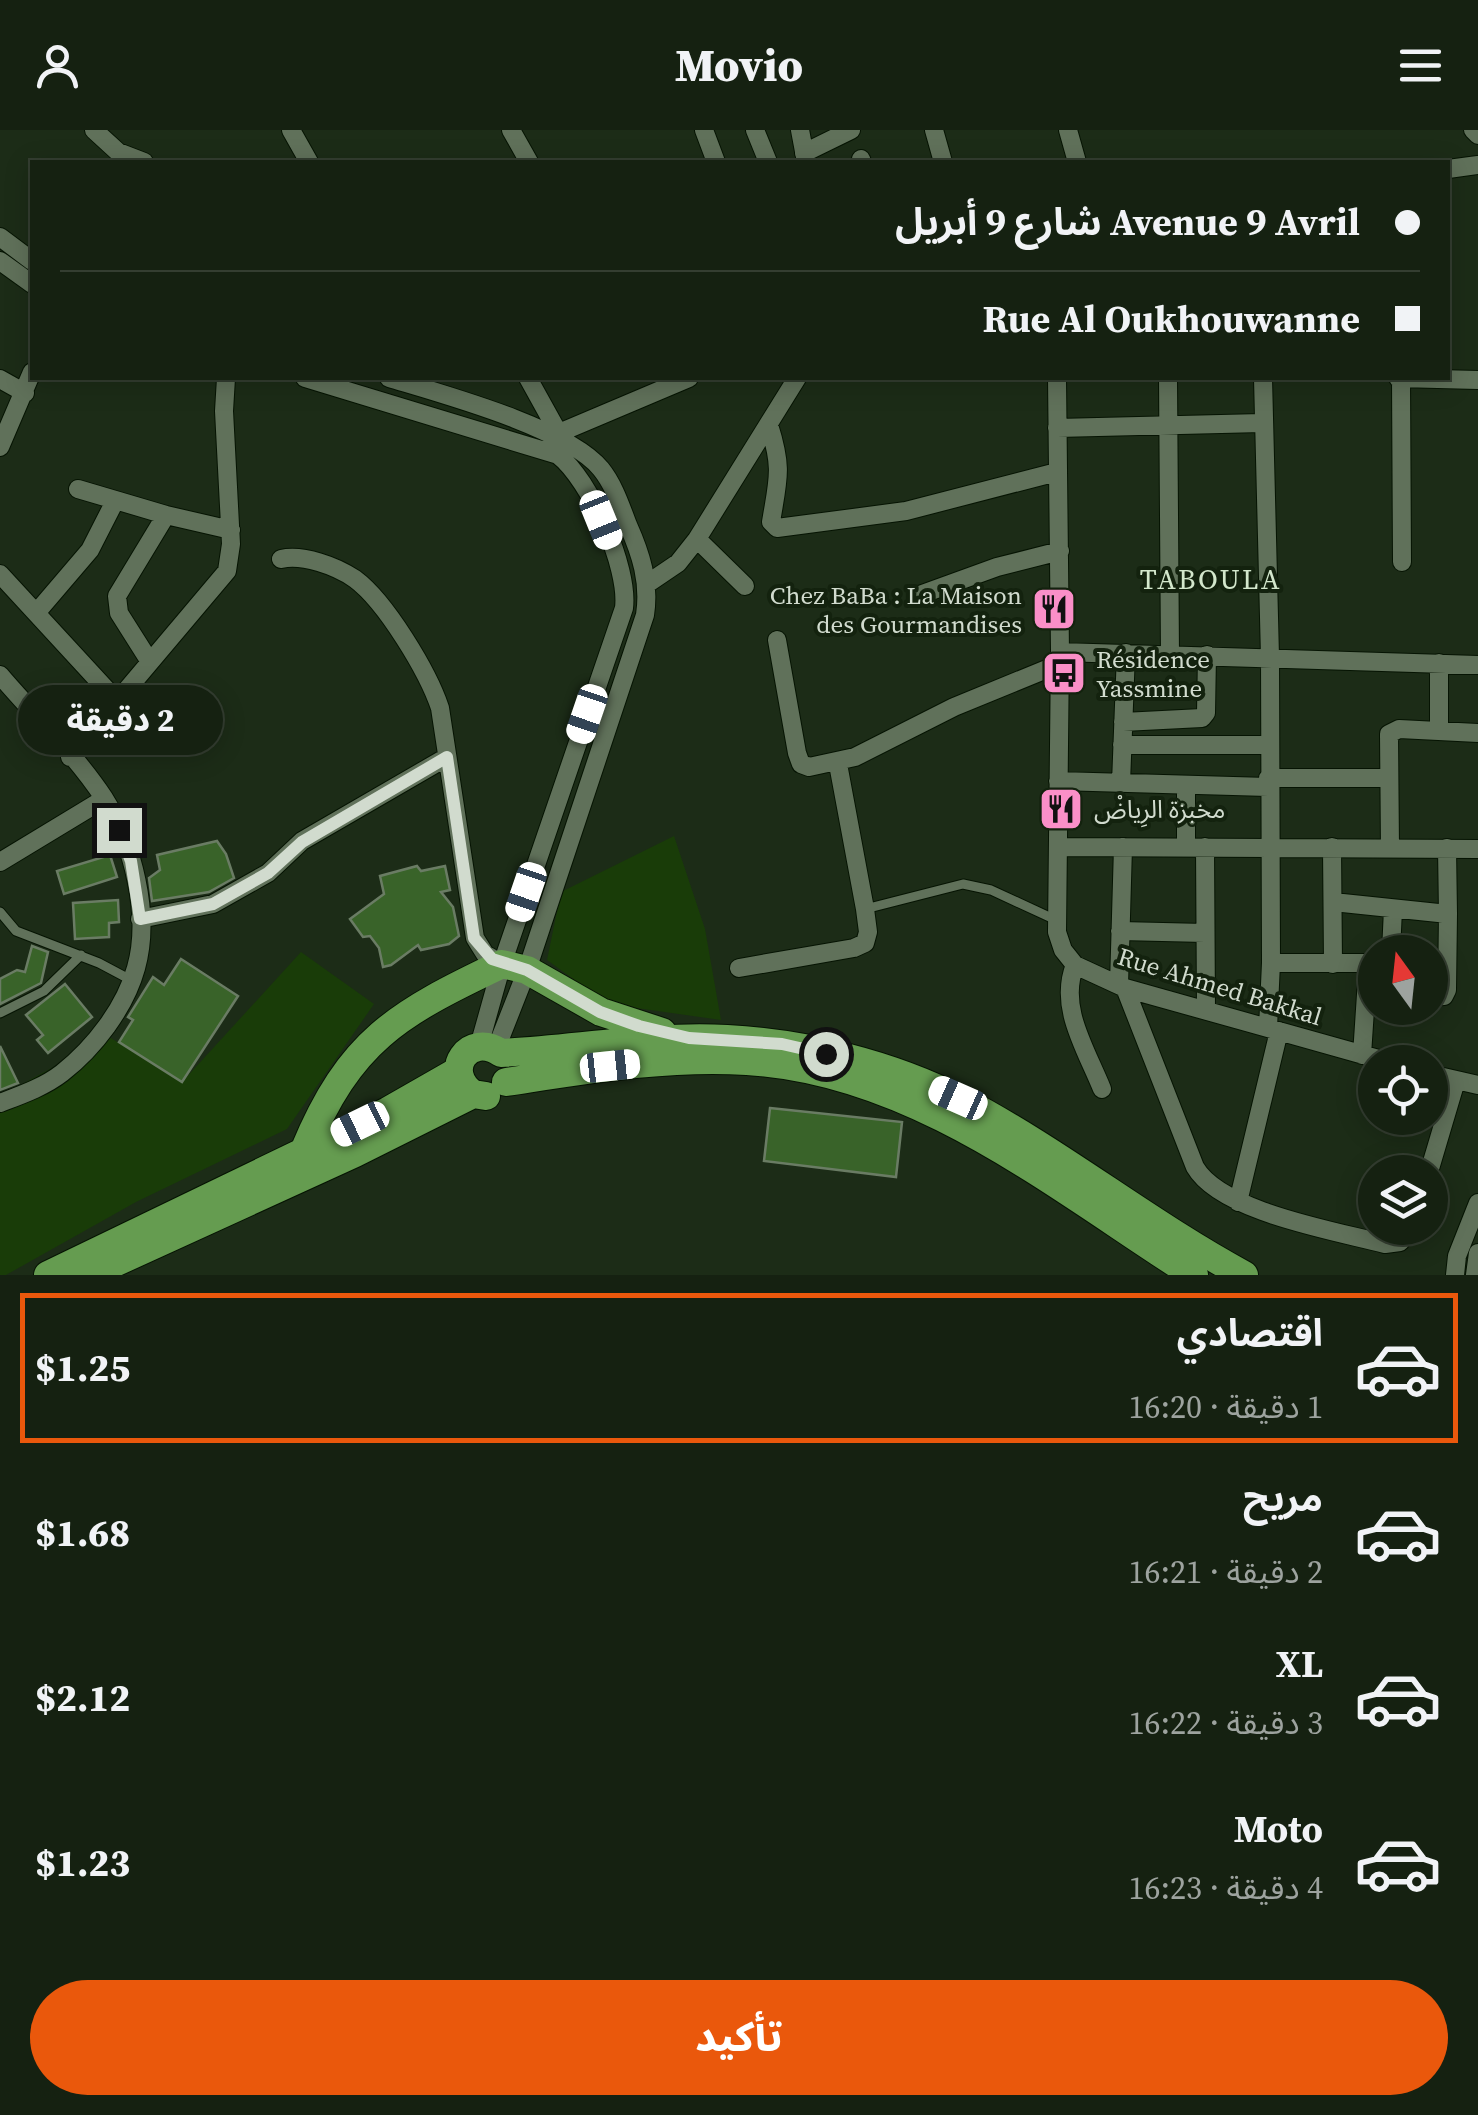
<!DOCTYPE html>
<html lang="ar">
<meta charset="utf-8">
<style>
:root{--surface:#152111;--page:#222e1f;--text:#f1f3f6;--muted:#9da39f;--line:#343e31;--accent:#ea580c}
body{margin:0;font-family:"Source Serif 4","Noto Sans Arabic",serif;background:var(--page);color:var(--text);direction:rtl;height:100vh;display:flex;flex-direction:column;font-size:38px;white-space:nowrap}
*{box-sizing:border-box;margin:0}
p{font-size:32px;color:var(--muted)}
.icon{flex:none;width:55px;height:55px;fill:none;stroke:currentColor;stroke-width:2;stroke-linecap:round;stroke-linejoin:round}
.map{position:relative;height:1145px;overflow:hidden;direction:ltr}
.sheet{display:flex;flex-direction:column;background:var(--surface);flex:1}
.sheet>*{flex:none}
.banner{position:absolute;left:30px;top:30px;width:1420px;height:220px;border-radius:0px;box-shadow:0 5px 25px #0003,0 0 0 2px var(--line);direction:rtl;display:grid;align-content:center;height:220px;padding:0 30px;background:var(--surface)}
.needle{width:65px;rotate:345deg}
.controls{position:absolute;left:1358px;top:805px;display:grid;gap:20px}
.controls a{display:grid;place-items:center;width:90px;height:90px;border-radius:50%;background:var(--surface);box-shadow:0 5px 25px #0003,0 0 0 2px var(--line);font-size:50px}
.end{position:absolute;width:45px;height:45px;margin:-22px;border:12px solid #d1dbce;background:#111;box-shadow:0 0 0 5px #111}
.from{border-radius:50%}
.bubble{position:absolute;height:70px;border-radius:35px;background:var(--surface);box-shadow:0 5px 25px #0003,0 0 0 2px var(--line);font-size:32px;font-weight:800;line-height:70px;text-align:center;direction:rtl}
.car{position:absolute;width:30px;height:60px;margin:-30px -15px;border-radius:12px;box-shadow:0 0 8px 2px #0007;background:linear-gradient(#fff 24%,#345 0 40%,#fff 0 76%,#345 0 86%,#fff 0)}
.banner b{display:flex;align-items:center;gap:35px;height:95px;font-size:38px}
.banner b+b{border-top:2px solid var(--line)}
.banner i{width:25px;height:25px;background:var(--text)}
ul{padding:18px 0 0;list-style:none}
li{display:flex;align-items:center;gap:30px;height:150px;margin:0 20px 15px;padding:0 10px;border:5px solid transparent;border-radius:0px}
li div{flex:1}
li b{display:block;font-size:38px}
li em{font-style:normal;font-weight:800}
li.current{border-color:var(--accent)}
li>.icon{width:90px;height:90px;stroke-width:1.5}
.button{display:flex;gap:20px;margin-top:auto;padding:20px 30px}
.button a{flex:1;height:115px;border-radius:60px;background:var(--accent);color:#fff;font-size:40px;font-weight:800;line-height:115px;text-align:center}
header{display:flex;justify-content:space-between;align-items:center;height:130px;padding:0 30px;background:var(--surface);font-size:45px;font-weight:800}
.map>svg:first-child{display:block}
</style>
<header><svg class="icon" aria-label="menu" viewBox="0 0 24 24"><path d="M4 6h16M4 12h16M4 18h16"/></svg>Movio<svg class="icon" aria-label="person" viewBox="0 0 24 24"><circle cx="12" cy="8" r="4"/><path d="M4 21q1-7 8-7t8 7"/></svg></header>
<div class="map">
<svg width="1478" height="1145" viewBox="0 0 1478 1145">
<rect width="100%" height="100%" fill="#1c2c17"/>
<path fill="#193c08" d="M 674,706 L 705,799 L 721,890 L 608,874 L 547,830 L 561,762 Z
M 301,822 L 374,874 L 287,999 L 136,1072 L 6,1145 L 0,1145 L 0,966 L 109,907 L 183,951 Z"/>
<path fill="#396329" stroke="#6a7c64" stroke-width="2.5" d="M 217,711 L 226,724 L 234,748 L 209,762 L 152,771 L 149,748 L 160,740 L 157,725 Z
M 110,725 L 117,747 L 64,764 L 57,741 Z
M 417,736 L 421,741 L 445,736 L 450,760 L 441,762 L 453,777 L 459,806 L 449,814 L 421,820 L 418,815 L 391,835 L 383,837 L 379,818 L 370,806 L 363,807 L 350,789 L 384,764 L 380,746 Z
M 118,770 L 119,792 L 109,793 L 109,807 L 75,809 L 73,773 Z
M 32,816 L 48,822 L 41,853 L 0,874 L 0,849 L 17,840 L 25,842 Z
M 181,829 L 238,866 L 182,952 L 119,912 L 133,890 L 128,887 L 153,847 L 164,855 Z
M 65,854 L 92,887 L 48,923 L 37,910 L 43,905 L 26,885 Z
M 0,916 L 18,953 L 0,960 Z
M 770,978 L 902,992 L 896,1047 L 764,1031 Z"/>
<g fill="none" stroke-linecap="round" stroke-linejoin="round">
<defs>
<path id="service" d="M 865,779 L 963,754 L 991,760 L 1056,790
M 0,782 L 16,801 L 99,833 L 131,850
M 0,883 L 44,861 L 81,825"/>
<path id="minor" d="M 94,0 L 118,22 L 144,32
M 291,0 L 309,32
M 511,0 L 529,32
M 704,0 L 716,32
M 755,0 L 768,32
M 800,0 L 806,32
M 934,0 L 943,32
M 1068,0 L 1077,32
M 1473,0 L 1478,5
M 804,23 L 851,0
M 861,29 L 862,32
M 1448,39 L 1478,35
M 0,107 L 32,131
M 0,131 L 32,154
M 305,248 L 558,325 C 590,350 629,437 624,478 L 502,834 L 479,916
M 389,248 C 442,264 568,298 601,339 C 614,355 621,377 628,395 C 641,424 650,452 645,485 L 527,840 L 496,919
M 528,248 L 559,304
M 1057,248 L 1060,522 L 1057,802 L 1063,820 L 1075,835 L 1125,858 L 1389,932
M 1168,248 L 1170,524
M 1263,248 L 1270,527 L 1271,833 L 1268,898
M 1398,248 L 1478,250
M 1401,248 L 1402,432
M 0,249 L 25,263
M 769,295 C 783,339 778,349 771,392 L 777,398 L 906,381 L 1057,342
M 1057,298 L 1262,293
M 549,316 L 566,300 L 689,248
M 0,317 L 32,242
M 78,359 L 166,385 L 231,400
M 697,409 L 745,456
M 281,429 C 303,424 336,436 355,449 C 386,472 428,542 440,578 L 475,808 L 485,824 L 502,834
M 0,444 L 117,571
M 647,454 L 678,433 L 697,409 L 797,248
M 917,466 L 997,437 L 1060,421
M 37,482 L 90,420 L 115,371
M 777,510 L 797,623 L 801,634 L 809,637 L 855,627 L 954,577 L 1059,534
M 1060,522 L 1478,535
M 150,532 L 119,483 L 117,466 L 166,385
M 1439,533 L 1439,599
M 0,545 C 34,585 75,624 104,668 C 133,714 151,785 136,838 C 125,878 94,918 62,943 C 44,957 21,965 0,973
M 1123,592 L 1202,588 L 1206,583 L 1207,525
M 1122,615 L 1269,615
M 70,627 L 227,441 L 231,414 L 224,281 L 226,248
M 1268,648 L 1388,648
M 1058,651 L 1268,657
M 1121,653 L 1126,523
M 1058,717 L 1478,719
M 1186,717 L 1186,655
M 1205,717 L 1206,880
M 1332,717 L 1333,834
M 1390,718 L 1389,604 L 1399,599 L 1478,603
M 0,732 L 104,669
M 1333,772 L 1448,784 L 1447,718
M 140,789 L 213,774 L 268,743 L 302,711 L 447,627
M 1120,801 L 1205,803
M 1391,822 L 1393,779
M 1271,833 L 1375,833
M 1075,835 C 1058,877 1086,919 1102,959
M 739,838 L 854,818 L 865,813 L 868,802 L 865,779 L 838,634
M 1119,855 L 1123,717
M 1125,858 L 1195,1037 C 1221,1082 1336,1101 1385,1114 L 1400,1112 L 1412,1098
M 1430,867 L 1444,866 L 1447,860 L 1448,784
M 1362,925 L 1368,834
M 1430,944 L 1478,955
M 1429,1042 L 1456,951
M 1238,1072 L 1279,901
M 1455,1145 L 1457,1126 L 1478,1073
M 1475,1145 L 1478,1123"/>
<path id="trunk" d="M 506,952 C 586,940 665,926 747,931 C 917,941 1057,1058 1194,1145
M 473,964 C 441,941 469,901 501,923 C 576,919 652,905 727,909 C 805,913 891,934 961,970 C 1059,1021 1146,1092 1244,1145
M 304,1021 C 350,910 397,884 502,834 L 527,840 L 601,882 L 662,902
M 48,1145 L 388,981 L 458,941
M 88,1145 L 355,1023 L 473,964 L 486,966"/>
</defs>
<use href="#service" stroke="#061403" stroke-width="11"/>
<use href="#minor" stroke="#061403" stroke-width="20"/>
<use href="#trunk" stroke="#061403" stroke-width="30"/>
<use href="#service" stroke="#60715a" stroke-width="9"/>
<use href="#minor" stroke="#60715a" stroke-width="18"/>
<use href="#trunk" stroke="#659c50" stroke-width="28"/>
</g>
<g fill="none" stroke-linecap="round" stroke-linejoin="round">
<path stroke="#d1dbce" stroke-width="12" d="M 119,700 L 131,731 L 140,789 L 213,774 L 268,743 L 302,712 L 447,627 L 474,808 L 492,829 L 527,840 L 600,882 L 639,896 L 689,908 L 782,914 L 826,924"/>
</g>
<defs>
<symbol id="restaurant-square" viewBox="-11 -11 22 22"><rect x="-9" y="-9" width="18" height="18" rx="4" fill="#fa8fc8" stroke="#13220e"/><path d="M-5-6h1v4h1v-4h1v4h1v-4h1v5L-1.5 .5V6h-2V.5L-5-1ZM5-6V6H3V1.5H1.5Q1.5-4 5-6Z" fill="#111"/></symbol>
<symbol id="bus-square" viewBox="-11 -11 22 22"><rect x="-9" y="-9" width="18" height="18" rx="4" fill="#fa8fc8" stroke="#13220e"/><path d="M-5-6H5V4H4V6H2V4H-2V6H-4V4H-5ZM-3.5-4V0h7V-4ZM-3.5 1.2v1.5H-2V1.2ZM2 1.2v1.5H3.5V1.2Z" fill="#111"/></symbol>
</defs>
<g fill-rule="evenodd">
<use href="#restaurant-square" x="1029" y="454" width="50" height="50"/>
<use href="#bus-square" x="1039" y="518" width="50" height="50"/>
<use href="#restaurant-square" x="1036" y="654" width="50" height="50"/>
</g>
<g text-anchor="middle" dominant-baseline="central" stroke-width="8" stroke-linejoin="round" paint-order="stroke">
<g font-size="25" fill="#d1dbce" stroke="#13220e" text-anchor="start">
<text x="1022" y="465" text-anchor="end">Chez BaBa : La Maison<tspan x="1022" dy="29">des Gourmandises</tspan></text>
<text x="1096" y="529">Résidence<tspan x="1096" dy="29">Yassmine</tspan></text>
<text x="1094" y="679">مخبزة الرِياضْ</text>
</g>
<g font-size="25" fill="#d1dbce" stroke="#13220e">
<text transform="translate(1220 856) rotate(17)">Rue Ahmed Bakkal</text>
</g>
<g font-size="28" letter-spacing="2.5" fill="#d3e7cc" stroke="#13220e">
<text x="1211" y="449">TABOULA</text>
</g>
</g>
</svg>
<div class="controls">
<a><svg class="needle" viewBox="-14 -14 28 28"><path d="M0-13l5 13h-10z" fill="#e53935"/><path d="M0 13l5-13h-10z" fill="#9da39f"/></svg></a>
<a><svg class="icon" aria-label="locate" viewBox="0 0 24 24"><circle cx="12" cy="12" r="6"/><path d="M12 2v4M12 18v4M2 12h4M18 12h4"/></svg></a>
<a><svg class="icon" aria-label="layers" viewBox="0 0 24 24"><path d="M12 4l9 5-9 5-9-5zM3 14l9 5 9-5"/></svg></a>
</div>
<i class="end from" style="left:826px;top:924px"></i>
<i class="end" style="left:119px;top:700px"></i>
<div class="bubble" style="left:18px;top:555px;width:205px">2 دقيقة</div>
<i class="car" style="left:601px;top:390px;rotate:158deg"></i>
<i class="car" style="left:587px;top:584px;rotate:199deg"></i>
<i class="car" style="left:526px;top:762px;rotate:199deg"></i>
<i class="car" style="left:610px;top:936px;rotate:84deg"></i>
<i class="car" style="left:958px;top:968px;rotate:294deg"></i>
<i class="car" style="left:360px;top:994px;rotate:244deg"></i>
<div class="banner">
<b><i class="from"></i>Avenue 9 Avril شارع 9 أبريل</b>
<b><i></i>Rue Al Oukhouwanne</b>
</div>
</div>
<section class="sheet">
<ul>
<li class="current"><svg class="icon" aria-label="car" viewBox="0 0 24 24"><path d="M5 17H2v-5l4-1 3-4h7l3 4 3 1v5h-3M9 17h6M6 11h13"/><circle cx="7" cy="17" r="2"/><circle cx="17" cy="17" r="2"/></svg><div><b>اقتصادي</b><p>1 دقيقة · 16:20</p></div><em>$1.25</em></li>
<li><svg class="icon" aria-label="car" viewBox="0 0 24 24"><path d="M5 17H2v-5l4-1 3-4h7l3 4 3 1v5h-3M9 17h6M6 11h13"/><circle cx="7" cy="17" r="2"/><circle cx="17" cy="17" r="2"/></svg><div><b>مريح</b><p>2 دقيقة · 16:21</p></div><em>$1.68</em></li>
<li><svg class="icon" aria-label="car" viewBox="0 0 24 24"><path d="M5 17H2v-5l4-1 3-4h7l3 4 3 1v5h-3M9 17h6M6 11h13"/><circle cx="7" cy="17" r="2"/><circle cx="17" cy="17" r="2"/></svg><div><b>XL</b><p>3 دقيقة · 16:22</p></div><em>$2.12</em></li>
<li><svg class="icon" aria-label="car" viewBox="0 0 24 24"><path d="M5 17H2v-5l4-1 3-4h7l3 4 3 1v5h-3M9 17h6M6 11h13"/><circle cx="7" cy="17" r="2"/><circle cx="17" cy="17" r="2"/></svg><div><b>Moto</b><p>4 دقيقة · 16:23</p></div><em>$1.23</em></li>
</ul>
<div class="button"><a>تأكيد</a></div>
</section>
